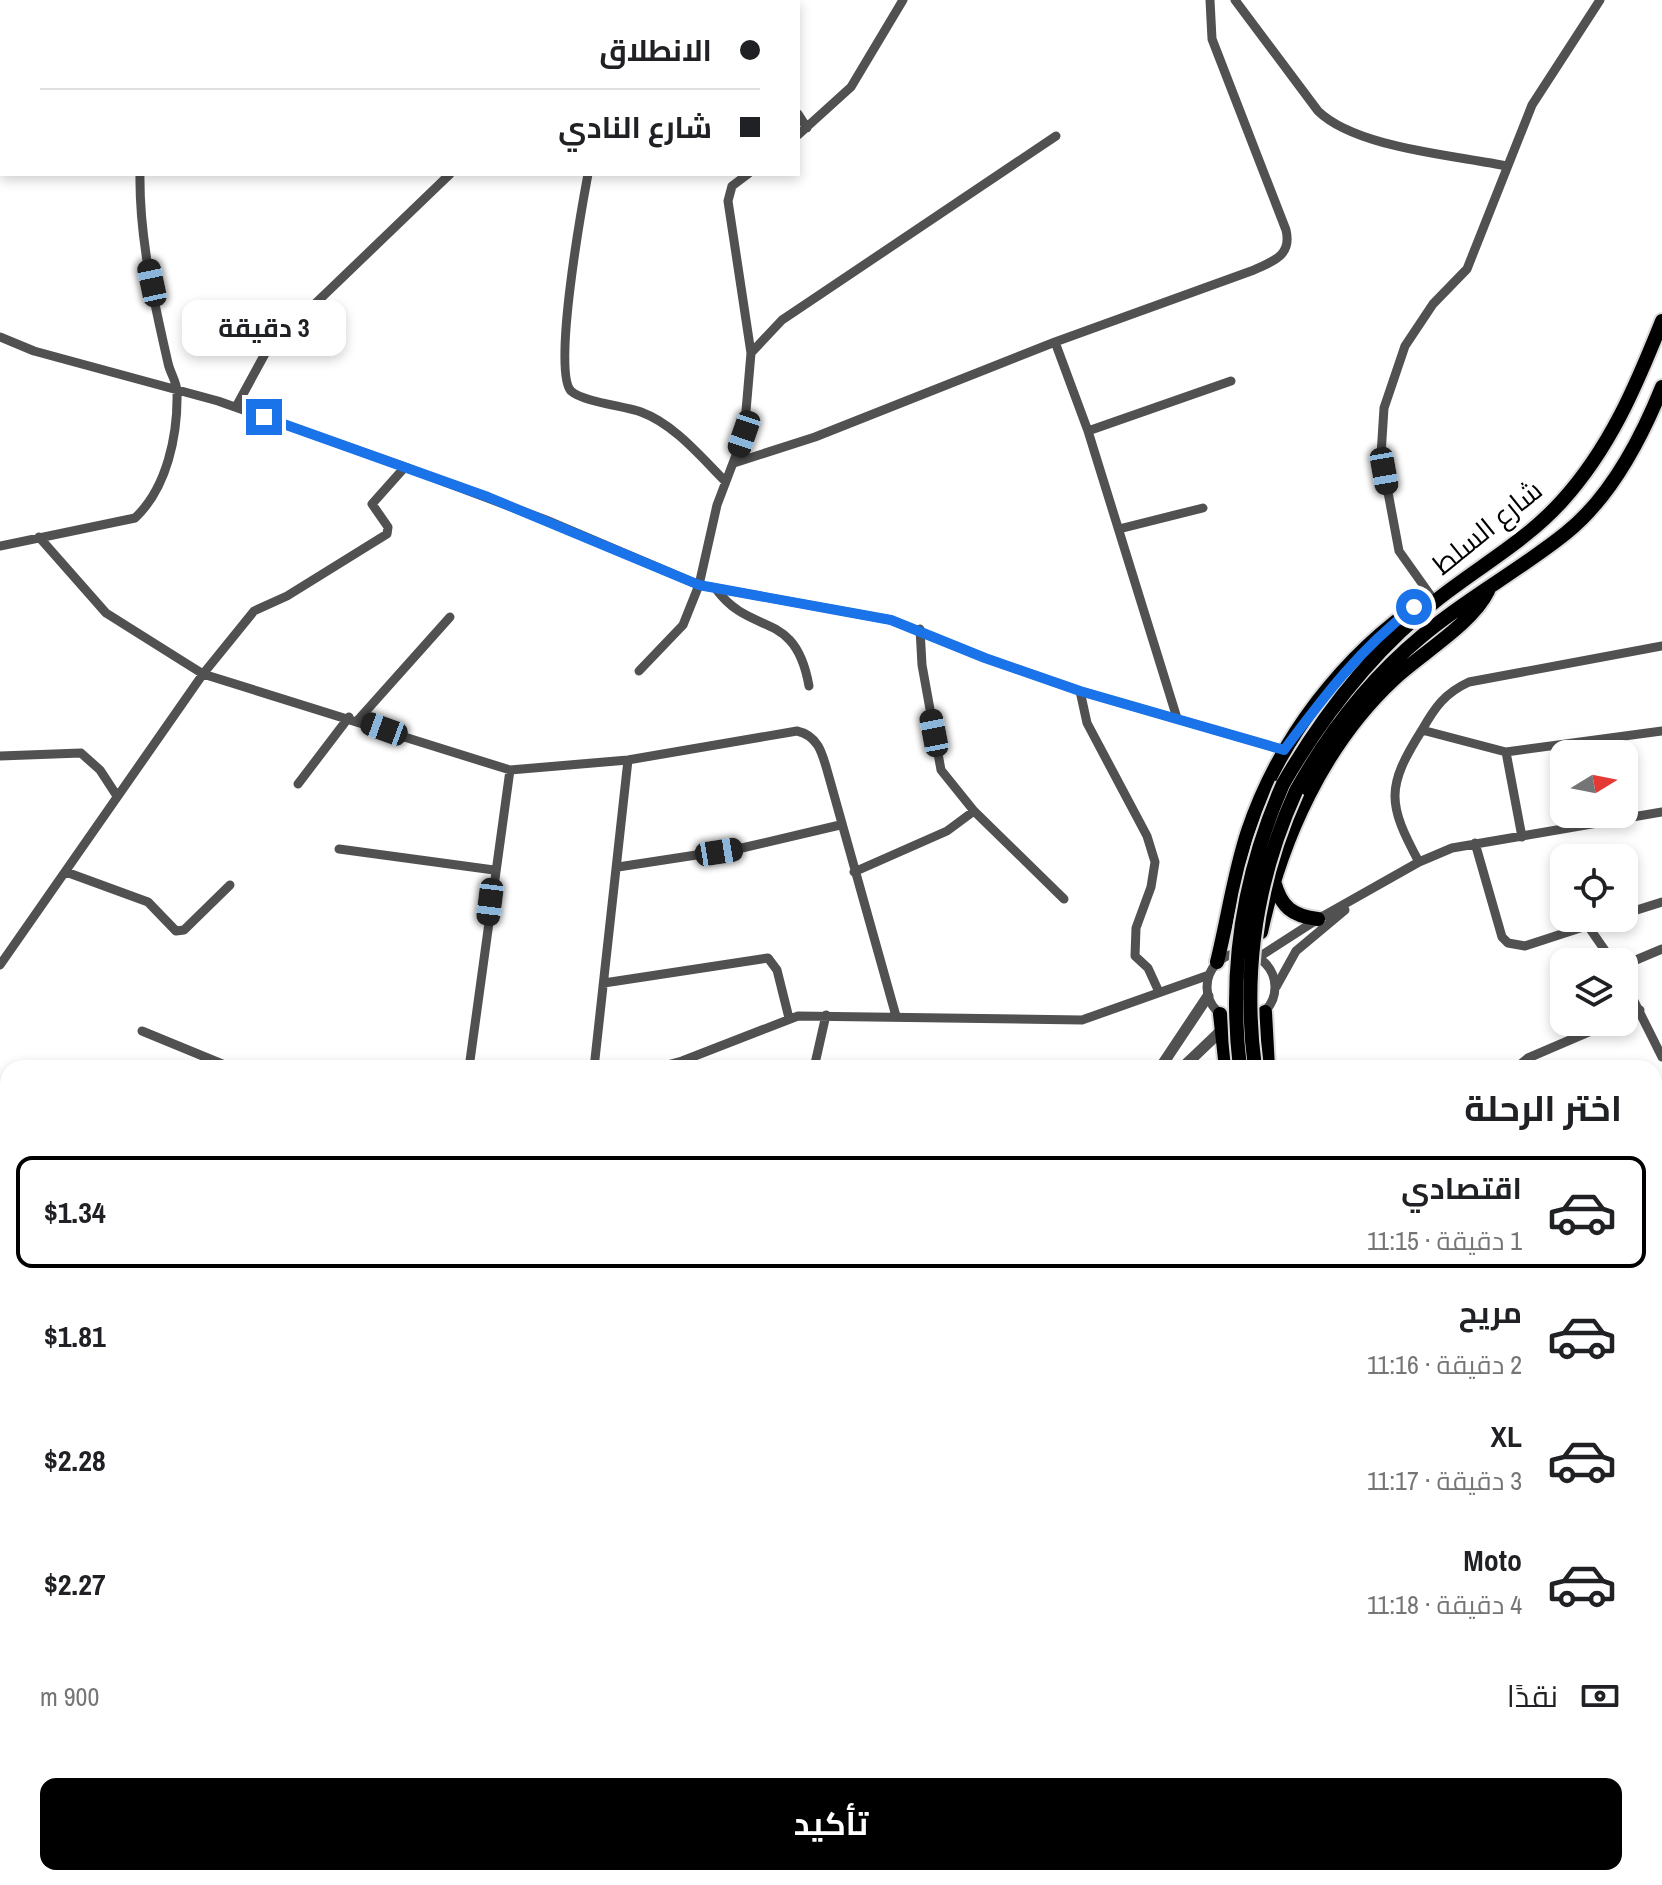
<!DOCTYPE html>
<html lang="ar">
<meta charset="utf-8">
<style>
:root{--surface:#fff;--page:#f2f2f2;--text:#202124;--muted:#757577;--line:#e0e0e0;--accent:#000}
body{margin:0;font-family:"Archivo Narrow",Cairo,sans-serif;background:var(--page);color:var(--text);direction:rtl;height:100vh;display:flex;flex-direction:column;font-size:30px;white-space:nowrap}
*{box-sizing:border-box;margin:0}
p{font-size:26px;color:var(--muted)}
.icon{flex:none;width:44px;height:44px;fill:none;stroke:currentColor;stroke-width:2;stroke-linecap:round;stroke-linejoin:round}
.map{position:relative;flex:1;overflow:hidden;direction:ltr}
.side{position:absolute;left:0px;top:1060px;width:1662px;height:826px;display:flex;flex-direction:column;background:var(--surface);border-radius:24px 24px 0 0;box-shadow:0 4px 12px #0003;direction:rtl}
.side>*{flex:none}
.hud{position:absolute;left:0px;top:0px;width:800px;height:176px;box-shadow:0 4px 12px #0003;direction:rtl;display:grid;align-content:center;height:176px;padding:0 40px;background:var(--surface)}
.needle{width:52px;rotate:80deg}
.buttons{position:absolute;left:1550px;top:740px;display:grid;gap:16px}
.buttons a{display:grid;place-items:center;width:88px;height:88px;border-radius:16px;background:var(--surface);box-shadow:0 4px 12px #0003;font-size:40px}
.end{position:absolute;width:36px;height:36px;margin:-18px;border:10px solid #1a73e8;background:#fff;box-shadow:0 0 0 4px #fff}
.from{border-radius:50%}
.bubble{position:absolute;height:56px;border-radius:16px;background:var(--surface);box-shadow:0 4px 12px #0003;font-size:26px;font-weight:700;line-height:56px;text-align:center;direction:rtl}
.car{position:absolute;width:24px;height:48px;margin:-24px -12px;border-radius:10px;box-shadow:0 0 6px 2px #0007;background:linear-gradient(#222 24%,#8ab4d8 0 40%,#222 0 76%,#8ab4d8 0 86%,#222 0)}
.hud b{display:flex;align-items:center;gap:28px;height:76px;font-size:30px}
.hud b+b{border-top:2px solid var(--line)}
.hud i{width:20px;height:20px;background:var(--text)}
ul{padding:0;list-style:none}
li{display:flex;align-items:center;gap:24px;height:112px;margin:0 16px 12px;padding:0 24px;border:4px solid transparent;border-radius:16px}
li div{flex:1}
li b{display:block;font-size:30px}
li em{font-style:normal;font-weight:700}
li.on{border-color:var(--accent)}
li>.icon{width:72px;height:72px;stroke-width:1.5}
h2{padding:0 40px;font-size:36px;line-height:96px}
.pay{display:flex;align-items:center;gap:20px;height:88px;padding:0 40px;font-size:30px}
.pay p{margin-inline-start:auto}
.action{display:flex;gap:16px;margin-top:auto;padding:16px 40px}
.action a{flex:1;height:92px;border-radius:16px;background:var(--accent);color:#fff;font-size:32px;font-weight:700;line-height:92px;text-align:center}
.map>svg:first-child{display:block}
</style>
<div class="map">
<svg width="1662" height="1885" viewBox="0 0 1662 1885">
<rect width="100%" height="100%" fill="#fff"/>
<path fill="#d8d8d8" d="M 0,1506 L 8,1506 L 8,1878 L 656,1878 L 661,1885 L 0,1885 Z"/>
<g fill="none" stroke-linecap="round" stroke-linejoin="round">
<defs>
<path id="primary" d="M 1283,784 C 1324,713 1373,650 1438,599 C 1480,566 1527,540 1562,501 C 1610,448 1636,386 1662,321
M 1296,791 C 1329,732 1370,679 1422,636 C 1467,598 1520,570 1566,533 C 1611,497 1641,439 1662,387
M 1274,881 C 1281,907 1292,916 1318,919
M 1261,932 C 1281,839 1324,744 1394,679 C 1422,653 1472,624 1488,591
M 1217,962 C 1228,918 1234,873 1248,831 C 1279,739 1344,654 1424,601
M 1265,1012 L 1268,1068
M 1220,1014 L 1226,1068
M 1570,1878 L 1574,1885
M 1590,1878 L 1593,1885"/>
</defs>
<use href="#primary" stroke="#dbdbdb" stroke-width="18"/>
<path stroke="#515151" stroke-width="9" d="M 141,0 L 141,2
M 721,0 L 722,2
M 1235,0 L 1318,111 C 1356,148 1454,155 1507,166
M 172,2 L 174,0
M 0,98 L 2,98
M 798,114 L 807,128
M 798,135 L 851,87 L 903,0
M 588,174 C 582,206 552,372 571,391 C 583,402 625,406 641,412 C 674,424 701,457 725,481
M 748,174 L 732,186 L 728,201 L 751,353
M 0,337 L 34,351 L 218,401 L 405,467 L 546,520 L 699,585 L 891,620 L 985,658 L 1080,691 L 1284,750
M 1055,342 L 1088,431 L 1177,718
M 236,407 L 267,350 L 450,174
M 1088,431 L 1231,381
M 734,463 L 815,437 L 1055,342 L 1254,270 C 1274,261 1292,255 1286,230 L 1212,39 L 1210,0
M 1119,529 L 1203,508
M 39,537 L 106,613 L 203,674 L 254,611 L 287,596 L 387,534 L 388,527 L 372,504 L 405,467
M 0,546 L 135,518 C 167,488 178,435 177,392 C 177,382 170,373 168,363 C 154,302 139,237 140,174
M 716,589 C 752,638 795,608 809,686
M 1431,596 L 1399,551 L 1381,455 L 1384,408 L 1405,346 L 1433,304 L 1467,269 L 1532,105 L 1600,0
M 639,671 L 683,625 L 699,585 L 717,505 L 744,434 L 751,353 L 782,320 L 1056,136
M 1080,691 L 1087,723 L 1147,836 L 1155,862 L 1151,887 L 1136,928 L 1135,956 L 1148,968 L 1159,992
M 358,720 L 450,617
M 1506,752 L 1662,731
M 0,756 L 81,753 L 100,770 L 117,796
M 298,784 L 349,717
M 974,811 L 1064,899
M 1522,837 L 1506,752 L 1422,730 C 1435,707 1445,693 1469,682 L 1662,646
M 1475,843 L 1502,937 L 1508,943 L 1525,946 L 1611,918
M 339,849 L 494,870
M 1419,862 C 1387,803 1386,787 1422,730
M 618,867 L 742,848 L 840,825
M 66,872 L 148,902 L 176,931 L 184,930 L 230,885
M 854,872 L 947,831 L 974,811 L 941,770 L 922,665 L 920,629
M 1624,914 L 1662,902
M 1588,926 L 1613,962
M1207 987a34 34 0 1 1 68 0a34 34 0 1 1-68 0Z
M 1259,957 L 1318,919 L 1419,862 L 1452,848 L 1662,812
M 0,965 L 203,674 L 510,770 L 628,760 L 797,731 C 820,736 823,757 829,777 L 896,1016
M 1624,965 L 1662,949
M 1624,981 L 1662,1057
M 604,983 L 768,958 L 777,970 L 789,1018
M 1276,987 L 1296,951 L 1345,910
M 1624,1017 L 1640,1010
M 142,1031 L 232,1068
M 469,1068 L 510,770
M 594,1068 L 628,760
M 656,1068 L 682,1061 L 798,1016 L 1082,1020 L 1209,975
M 814,1068 L 826,1015
M 1516,1068 L 1528,1058 L 1612,1022
M 0,1296 L 8,1295
M 1654,1347 L 1662,1369
M 1654,1475 L 1661,1477 L 1662,1474
M 0,1496 L 8,1496
M 1654,1747 L 1662,1752
M 666,1878 L 671,1885
M 861,1878 L 878,1885
M 1175,1878 L 1193,1885
M 1457,1878 L 1462,1885
M 837,1885 L 840,1878
M 1108,1885 L 1111,1878
M 1228,1885 L 1231,1878
M 1354,1885 L 1356,1878"/>
<path stroke="#515151" stroke-width="11" d="M 1160,1068 L 1208,996
M 1182,1068 L 1225,1027
M 0,1117 L 8,1120
M 0,1130 L 8,1132"/>
<use href="#primary" stroke="#000" stroke-width="14"/>
<defs>
<path id="primary-bridge" d="M 1240,1068 C 1228,969 1243,875 1283,784
M 1255,1068 C 1242,971 1256,879 1296,791"/>
</defs>
<use href="#primary-bridge" stroke="#dbdbdb" stroke-width="18" stroke-linecap="butt"/>
<use href="#primary-bridge" stroke="#000" stroke-width="14"/>
</g>
<g fill="none" stroke-linecap="round" stroke-linejoin="round">
<path stroke="#1a73e8" stroke-width="10" d="M 264,417 L 488,497 L 699,585 L 891,620 L 985,658 L 1080,691 L 1284,750 C 1325,695 1359,650 1414,607"/>
</g>
<g text-anchor="middle" dominant-baseline="central" stroke-width="8" stroke-linejoin="round" paint-order="stroke">
<g font-size="28" fill="#000" stroke="#fff">
<text transform="translate(1487 527) rotate(-39)">شارع السلط</text>
</g>
</g>
</svg>
<div class="buttons">
<a><svg class="needle" viewBox="-14 -14 28 28"><path d="M0-13l5 13h-10z" fill="#e53935"/><path d="M0 13l5-13h-10z" fill="#757577"/></svg></a>
<a><svg class="icon" aria-label="locate" viewBox="0 0 24 24"><circle cx="12" cy="12" r="6"/><path d="M12 2v4M12 18v4M2 12h4M18 12h4"/></svg></a>
<a><svg class="icon" aria-label="layers" viewBox="0 0 24 24"><path d="M12 4l9 5-9 5-9-5zM3 14l9 5 9-5"/></svg></a>
</div>
<i class="end from" style="left:1414px;top:607px"></i>
<i class="end" style="left:264px;top:417px"></i>
<div class="bubble" style="left:182px;top:300px;width:164px">3 دقيقة</div>
<i class="car" style="left:152px;top:283px;rotate:348deg"></i>
<i class="car" style="left:744px;top:434px;rotate:199deg"></i>
<i class="car" style="left:1384px;top:471px;rotate:170deg"></i>
<i class="car" style="left:384px;top:729px;rotate:290deg"></i>
<i class="car" style="left:934px;top:733px;rotate:349deg"></i>
<i class="car" style="left:719px;top:852px;rotate:81deg"></i>
<i class="car" style="left:490px;top:902px;rotate:187deg"></i>
<div class="hud">
<b><i class="from"></i>الانطلاق</b>
<b><i></i>شارع النادي</b>
</div>
<section class="side">
<h2>اختر الرحلة</h2>
<ul>
<li class="on"><svg class="icon" aria-label="car" viewBox="0 0 24 24"><path d="M5 17H2v-5l4-1 3-4h7l3 4 3 1v5h-3M9 17h6M6 11h13"/><circle cx="7" cy="17" r="2"/><circle cx="17" cy="17" r="2"/></svg><div><b>اقتصادي</b><p>1 دقيقة · 11:15</p></div><em>$1.34</em></li>
<li><svg class="icon" aria-label="car" viewBox="0 0 24 24"><path d="M5 17H2v-5l4-1 3-4h7l3 4 3 1v5h-3M9 17h6M6 11h13"/><circle cx="7" cy="17" r="2"/><circle cx="17" cy="17" r="2"/></svg><div><b>مريح</b><p>2 دقيقة · 11:16</p></div><em>$1.81</em></li>
<li><svg class="icon" aria-label="car" viewBox="0 0 24 24"><path d="M5 17H2v-5l4-1 3-4h7l3 4 3 1v5h-3M9 17h6M6 11h13"/><circle cx="7" cy="17" r="2"/><circle cx="17" cy="17" r="2"/></svg><div><b>XL</b><p>3 دقيقة · 11:17</p></div><em>$2.28</em></li>
<li><svg class="icon" aria-label="car" viewBox="0 0 24 24"><path d="M5 17H2v-5l4-1 3-4h7l3 4 3 1v5h-3M9 17h6M6 11h13"/><circle cx="7" cy="17" r="2"/><circle cx="17" cy="17" r="2"/></svg><div><b>Moto</b><p>4 دقيقة · 11:18</p></div><em>$2.27</em></li>
</ul>
<div class="pay"><svg class="icon" aria-label="cash" viewBox="0 0 24 24"><path d="M3 7h18v10H3z"/><circle cx="12" cy="12" r="2"/></svg>نقدًا<p>900 m</p></div>
<div class="action"><a>تأكيد</a></div>
</section>
</div>
